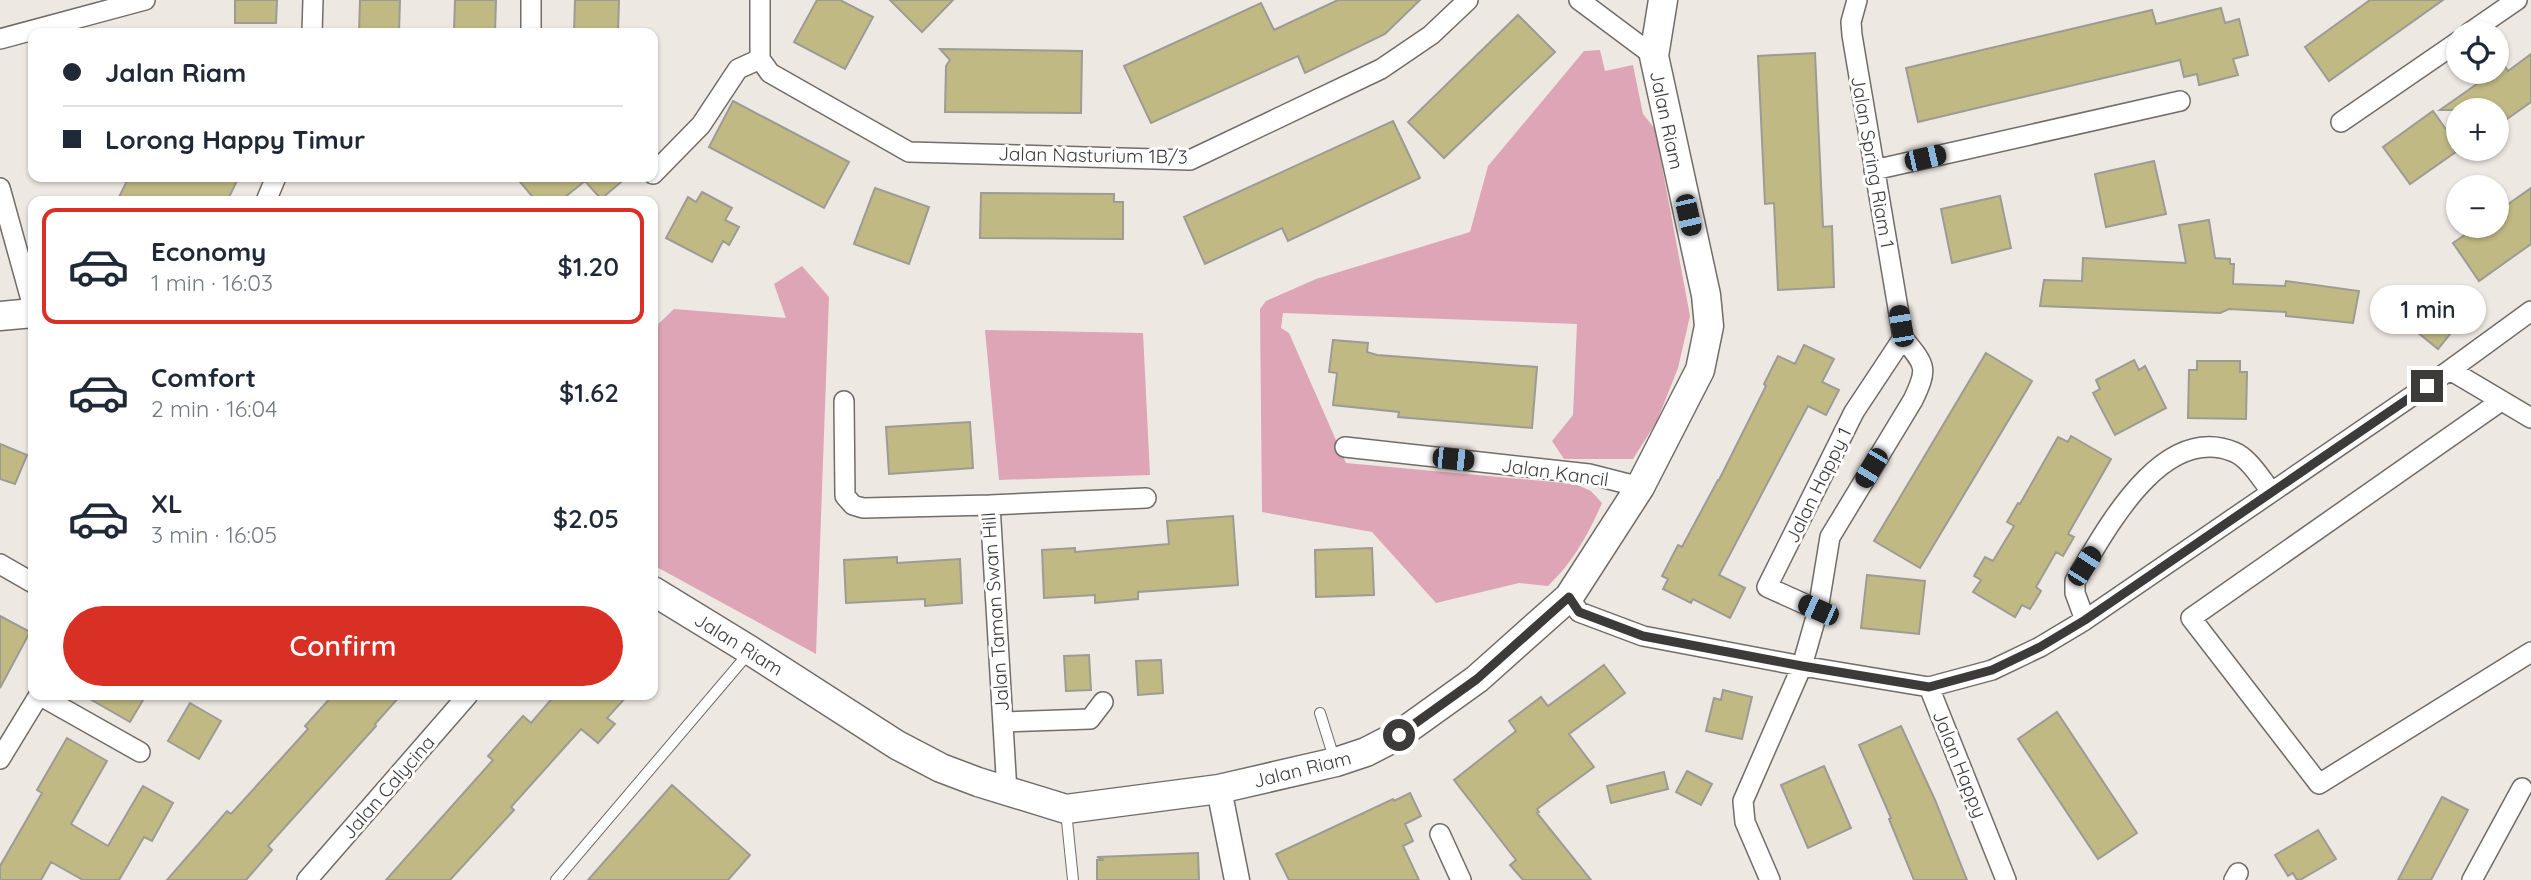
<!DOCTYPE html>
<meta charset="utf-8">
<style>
:root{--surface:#fff;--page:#f2f2f3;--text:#1f2937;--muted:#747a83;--line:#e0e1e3;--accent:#d93025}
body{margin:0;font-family:Quicksand,sans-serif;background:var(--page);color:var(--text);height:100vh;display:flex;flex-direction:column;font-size:26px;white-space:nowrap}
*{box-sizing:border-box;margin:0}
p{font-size:23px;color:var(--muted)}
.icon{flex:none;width:38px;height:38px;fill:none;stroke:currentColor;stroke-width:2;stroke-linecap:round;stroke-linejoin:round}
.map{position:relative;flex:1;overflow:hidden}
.sheet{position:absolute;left:28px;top:196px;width:630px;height:504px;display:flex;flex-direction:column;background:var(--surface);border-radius:14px;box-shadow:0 2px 5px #0004}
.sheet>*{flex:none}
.guide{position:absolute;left:28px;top:28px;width:630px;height:154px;border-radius:14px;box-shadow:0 2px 5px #0004;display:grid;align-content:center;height:154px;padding:0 35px;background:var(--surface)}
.buttons{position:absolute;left:2446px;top:21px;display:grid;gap:14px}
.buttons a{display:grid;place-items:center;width:63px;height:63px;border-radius:50%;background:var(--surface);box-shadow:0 2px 5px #0004;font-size:35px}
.end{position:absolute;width:32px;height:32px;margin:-16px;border:9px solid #3d3b39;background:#fff;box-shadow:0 0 0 4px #fff}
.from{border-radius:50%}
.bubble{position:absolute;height:49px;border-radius:24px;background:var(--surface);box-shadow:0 2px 5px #0004;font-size:23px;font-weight:600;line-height:49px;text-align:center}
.car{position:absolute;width:21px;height:42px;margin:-21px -10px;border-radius:9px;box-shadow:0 0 5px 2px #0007;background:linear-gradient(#222 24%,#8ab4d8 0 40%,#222 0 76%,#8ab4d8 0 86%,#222 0)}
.guide b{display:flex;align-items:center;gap:24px;height:66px;font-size:26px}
.guide b+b{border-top:2px solid var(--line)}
.guide i{width:18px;height:18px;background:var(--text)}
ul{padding:12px 0 0;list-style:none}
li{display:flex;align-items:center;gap:21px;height:116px;margin:0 14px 10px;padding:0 21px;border:4px solid transparent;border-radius:14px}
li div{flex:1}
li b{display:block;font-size:26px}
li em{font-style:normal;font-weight:600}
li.active{border-color:var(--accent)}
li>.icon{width:63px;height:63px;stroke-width:1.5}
.cta{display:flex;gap:14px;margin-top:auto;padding:14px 35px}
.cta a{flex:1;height:80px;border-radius:42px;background:var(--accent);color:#fff;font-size:28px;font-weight:600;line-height:80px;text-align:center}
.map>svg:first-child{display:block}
</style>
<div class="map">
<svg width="2531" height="880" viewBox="0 0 2531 880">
<rect width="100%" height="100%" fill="#eee8e2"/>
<path fill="#dda5b6" d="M 1600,50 L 1605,71 L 1633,65 L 1643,114 L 1655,129 L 1690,316 L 1678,368 L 1657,421 L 1633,459 L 1564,459 L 1552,441 L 1573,415 L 1577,324 L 1283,313 L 1281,328 L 1289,333 L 1346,463 L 1575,484 L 1591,491 L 1602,503 C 1588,535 1573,562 1548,586 L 1519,583 L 1436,603 L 1372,532 L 1262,512 L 1260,309 L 1266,301 L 1316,279 L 1470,232 L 1488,166 L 1584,51 Z
M 802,266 L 829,297 L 816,654 L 653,565 L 653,329 L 674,309 L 786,318 L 774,284 Z
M 985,330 L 1143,333 L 1150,475 L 999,480 Z"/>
<path fill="#c0b984" stroke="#9c9b94" stroke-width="2" d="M 235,0 L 277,0 L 276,23 L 235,23 Z
M 360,0 L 400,0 L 399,33 L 359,33 Z
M 455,0 L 496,0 L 495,33 L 454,32 Z
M 575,0 L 619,0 L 618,33 L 574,33 Z
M 817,0 L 840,0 L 873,17 L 845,69 L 794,42 Z
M 890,0 L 953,0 L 922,32 Z
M 1338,0 L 1420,0 L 1385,34 L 1305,73 L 1298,56 L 1151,123 L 1124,66 L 1261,3 L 1274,30 Z
M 2370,0 L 2443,0 L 2329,81 L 2305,47 Z
M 2221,8 L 2225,23 L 2239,19 L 2248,55 L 2233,59 L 2238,75 L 2199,85 L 2197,74 L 2184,77 L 2180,60 L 1918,122 L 1906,68 L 2152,10 L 2156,24 Z
M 1518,15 L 1555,52 L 1444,158 L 1408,122 Z
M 940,49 L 1082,51 L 1081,113 L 945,112 L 946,66 L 950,60 Z
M 1815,53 L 1823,227 L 1832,226 L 1834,287 L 1778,290 L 1774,203 L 1765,204 L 1758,56 Z
M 2531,54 L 2531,102 L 2497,126 L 2497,110 L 2440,110 L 2494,72 L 2497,72 L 2504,65 L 2508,71 Z
M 733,101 L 849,162 L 824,208 L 709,147 Z
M 2433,111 L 2460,149 L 2410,184 L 2383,147 Z
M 1393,121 L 1420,178 L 1288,241 L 1282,228 L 1205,264 L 1184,217 Z
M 2154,161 L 2166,214 L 2106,227 L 2095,174 Z
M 129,177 L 239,177 L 227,201 L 117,201 Z
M 516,177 L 627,177 L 601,199 L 585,181 L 560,201 L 536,201 Z
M 875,188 L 929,207 L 909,264 L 854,244 Z
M 2531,188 L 2531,244 L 2479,281 L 2453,243 L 2478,226 L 2497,226 L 2497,212 Z
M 702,192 L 732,208 L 725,220 L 739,227 L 729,245 L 723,241 L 712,262 L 666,238 L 688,197 L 696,202 Z
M 981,193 L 1114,194 L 1114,202 L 1123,202 L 1123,239 L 980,238 Z
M 2000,196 L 2011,248 L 1952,263 L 1941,209 Z
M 2209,220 L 2215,258 L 2230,259 L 2230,264 L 2234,264 L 2233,284 L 2285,286 L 2286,281 L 2359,291 L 2353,323 L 2286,316 L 2286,312 L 2229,309 L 2220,313 L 2040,306 L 2044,280 L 2082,281 L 2083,258 L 2186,263 L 2179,225 Z
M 2426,297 L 2459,323 L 2438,349 L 2405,322 Z
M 1333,340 L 1368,343 L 1367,352 L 1377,355 L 1537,367 L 1532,428 L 1398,417 L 1399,412 L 1333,405 L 1337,373 L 1329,372 Z
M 1804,345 L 1834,359 L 1822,382 L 1839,390 L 1826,415 L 1808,406 L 1719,575 L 1745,588 L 1730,618 L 1693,599 L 1691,603 L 1663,589 L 1668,579 L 1662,576 L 1678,545 L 1682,547 L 1718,480 L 1719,480 L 1766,386 L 1764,384 L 1778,356 L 1795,364 Z
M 1986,353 L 2032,381 L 1920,568 L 1874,541 Z
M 2134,360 L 2139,370 L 2145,366 L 2166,408 L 2115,435 L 2093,393 L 2100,389 L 2096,380 Z
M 2197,361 L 2240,361 L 2240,372 L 2247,372 L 2246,419 L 2188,418 L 2189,370 L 2197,370 Z
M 970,422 L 973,468 L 889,474 L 886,427 Z
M 2071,436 L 2111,459 L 2068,534 L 2074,537 L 2063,556 L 2056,552 L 2036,587 L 2041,591 L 2030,609 L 2022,605 L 2015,617 L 1973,592 L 1981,580 L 1974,576 L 1985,557 L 1993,561 L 2014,526 L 2007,522 L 2018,503 L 2020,504 L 2058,437 L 2068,442 Z
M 0,444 L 27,455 L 15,484 L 0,479 Z
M 1233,516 L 1238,585 L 1138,592 L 1138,599 L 1095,603 L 1095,595 L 1044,598 L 1042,550 L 1075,548 L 1075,552 L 1169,544 L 1167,521 Z
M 1372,548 L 1374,595 L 1316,597 L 1315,550 Z
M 897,557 L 897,563 L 960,559 L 962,603 L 925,606 L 925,599 L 846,603 L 844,560 Z
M 1867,575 L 1925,581 L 1919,634 L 1861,628 Z
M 0,616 L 30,632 L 0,688 Z
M 1089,655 L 1091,690 L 1066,691 L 1064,656 Z
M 1161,660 L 1163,693 L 1138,695 L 1136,661 Z
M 1604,665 L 1625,693 L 1569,734 L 1594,767 L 1537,809 L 1539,812 L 1537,813 L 1591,880 L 1523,880 L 1510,865 L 1516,860 L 1454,780 L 1516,731 L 1509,721 L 1541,697 L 1548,706 Z
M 1723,690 L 1752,697 L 1742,739 L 1706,731 L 1714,698 L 1721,700 Z
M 83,695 L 146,695 L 130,722 Z
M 333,695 L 401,695 L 375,724 L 376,726 L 268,846 L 272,850 L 246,880 L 167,880 L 227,811 L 231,814 L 308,729 L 305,726 Z
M 555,695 L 628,695 L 607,718 L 615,724 L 598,743 L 581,729 L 511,807 L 514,810 L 450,880 L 386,880 L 493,760 L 488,756 L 523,716 L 531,723 Z
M 190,703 L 221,721 L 199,759 L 168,741 Z
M 2057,712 L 2137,833 L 2098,859 L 2018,739 Z
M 1901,726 L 1935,800 L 1967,880 L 1914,880 L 1889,819 L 1891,818 L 1859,745 Z
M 67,738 L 107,761 L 71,824 L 108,846 L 143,786 L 173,803 L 152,841 L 144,837 L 119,880 L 83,880 L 51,862 L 41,880 L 0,880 L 0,866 L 42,793 L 37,790 Z
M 1824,766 L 1851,828 L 1808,848 L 1781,785 Z
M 1687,771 L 1712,784 L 1701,805 L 1676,792 Z
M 1664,772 L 1668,789 L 1611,803 L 1607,786 Z
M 672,785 L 750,855 L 728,880 L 588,880 Z
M 1410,793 L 1421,816 L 1405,824 L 1413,841 L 1403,846 L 1419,880 L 1289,880 L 1276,854 L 1393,799 L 1394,801 Z
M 2442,797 L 2468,810 L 2431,880 L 2398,880 Z
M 2318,830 L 2336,859 L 2300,880 L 2297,880 L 2293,873 L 2288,876 L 2275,855 Z
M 1198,853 L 1199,880 L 1097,880 L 1097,860 L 1104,860 L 1097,857 Z"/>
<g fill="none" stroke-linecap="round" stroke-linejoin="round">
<defs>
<path id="service" d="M 1320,713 L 1334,758
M 1066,811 L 1073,880
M 556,880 L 748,654"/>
<path id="minor" d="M 760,0 L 760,59 L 770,73 L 909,152 L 1190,160 L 1381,69 L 1431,35 L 1468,0
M 1579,0 L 1654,56
M 312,33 L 313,0
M 531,33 L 531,0
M 2469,33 L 2517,0
M 0,39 L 145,0
M 2341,122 L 2459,41
M 1874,170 L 2180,101
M 653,174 L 701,125 L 738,69 L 760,59
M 0,188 L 33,307
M 266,201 L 276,177
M 2450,370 L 2531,418
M 844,401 L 845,496 L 853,505 L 863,508 L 990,505 L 1007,792
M 2501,401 L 2191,618 L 2319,784 L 2531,652
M 1345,447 L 1589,474 L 1640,487
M 990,505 L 1146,498
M 0,564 L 33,583
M 1569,597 L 1579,612 L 1643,636 L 1802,666 L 1929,687 L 2006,880
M 1818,610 L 1767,587 L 1854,412 L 1903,338
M 2085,620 L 2075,593 L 2075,581 C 2105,532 2161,422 2234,452 C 2249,458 2261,479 2271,491
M 1929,687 L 1992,670 L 2040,647 L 2085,620 L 2450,370 L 2531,311
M 39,695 L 140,752
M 1003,722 L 1090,719 L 1103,702
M 0,759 L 39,695
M 1440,834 L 1461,880
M 307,880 L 468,695
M 1770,880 L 1745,822 L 1743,801 L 1802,666 L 1818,610 L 1830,537 L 1913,400 C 1929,367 1925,365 1903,338 L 1852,35 L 1851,22 L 1857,0
M 2234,880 L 2238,873
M 2472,880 L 2522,788"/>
<path id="tertiary" d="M 1219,789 L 1237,880"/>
<path id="secondary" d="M 0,316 L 33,313
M 653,591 L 751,651 L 897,745 L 941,768 L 978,782 L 1066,809 L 1219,789 L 1336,762 L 1366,752 L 1399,735 L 1477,679 L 1569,597 L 1640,487 L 1700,370 L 1709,326 L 1706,295 L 1654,56 L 1663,0"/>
</defs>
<use href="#service" stroke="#716c67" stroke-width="12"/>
<use href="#minor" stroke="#716c67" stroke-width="22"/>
<use href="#tertiary" stroke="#716c67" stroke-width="27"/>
<use href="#secondary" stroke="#716c67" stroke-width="31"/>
<use href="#service" stroke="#fff" stroke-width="10"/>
<use href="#minor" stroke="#fff" stroke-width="19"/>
<use href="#tertiary" stroke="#fff" stroke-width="24"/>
<use href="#secondary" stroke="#fff" stroke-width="28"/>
</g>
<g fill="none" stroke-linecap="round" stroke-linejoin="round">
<path stroke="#3d3b39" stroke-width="9" d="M 1399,735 L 1477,679 L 1569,597 L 1579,612 L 1643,636 L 1802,666 L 1929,687 L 1992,670 L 2040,647 L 2085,620 L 2427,386"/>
</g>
<g text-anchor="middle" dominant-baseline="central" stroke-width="6" stroke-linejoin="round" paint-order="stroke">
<g font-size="19" fill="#3d3b39" stroke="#fff">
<text transform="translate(1667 120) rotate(78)">Jalan Riam</text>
<text transform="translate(1093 155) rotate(1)">Jalan Nasturium 1B/3</text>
<text transform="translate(1873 162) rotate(80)">Jalan Spring Riam 1</text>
<text transform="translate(1555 472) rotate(8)">Jalan Kancil</text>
<text transform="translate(1818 485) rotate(-64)">Jalan Happy 1</text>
<text transform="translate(995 612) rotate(-94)">Jalan Taman Swan Hill</text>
<text transform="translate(739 644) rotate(32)">Jalan Riam</text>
<text transform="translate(1960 764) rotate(68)">Jalan Happy</text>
<text transform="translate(1302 769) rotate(-14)">Jalan Riam</text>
<text transform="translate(388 787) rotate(-49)">Jalan Calycina</text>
</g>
</g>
</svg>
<div class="buttons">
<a><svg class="icon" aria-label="locate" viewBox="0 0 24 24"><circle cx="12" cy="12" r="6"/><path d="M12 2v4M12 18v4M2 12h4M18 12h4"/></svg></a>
<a>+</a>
<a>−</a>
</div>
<i class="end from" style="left:1399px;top:735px"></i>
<i class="end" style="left:2427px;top:386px"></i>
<div class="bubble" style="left:2370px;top:285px;width:116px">1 min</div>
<i class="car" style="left:1925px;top:158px;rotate:77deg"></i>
<i class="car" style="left:1688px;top:215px;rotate:167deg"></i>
<i class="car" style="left:1901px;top:326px;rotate:350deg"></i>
<i class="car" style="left:1453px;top:459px;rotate:96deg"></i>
<i class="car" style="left:1871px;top:468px;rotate:211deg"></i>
<i class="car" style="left:2084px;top:566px;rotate:33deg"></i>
<i class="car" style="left:1818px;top:610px;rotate:294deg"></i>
<div class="guide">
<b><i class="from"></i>Jalan Riam</b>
<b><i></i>Lorong Happy Timur</b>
</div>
<section class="sheet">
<ul>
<li class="active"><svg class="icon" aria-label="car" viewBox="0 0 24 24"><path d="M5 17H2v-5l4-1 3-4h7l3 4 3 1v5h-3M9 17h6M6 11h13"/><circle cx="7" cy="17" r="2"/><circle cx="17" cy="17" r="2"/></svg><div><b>Economy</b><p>1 min · 16:03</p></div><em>$1.20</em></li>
<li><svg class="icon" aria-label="car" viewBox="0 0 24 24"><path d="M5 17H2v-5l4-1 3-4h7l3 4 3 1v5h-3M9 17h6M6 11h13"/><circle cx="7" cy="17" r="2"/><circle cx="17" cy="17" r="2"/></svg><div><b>Comfort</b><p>2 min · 16:04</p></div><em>$1.62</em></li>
<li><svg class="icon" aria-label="car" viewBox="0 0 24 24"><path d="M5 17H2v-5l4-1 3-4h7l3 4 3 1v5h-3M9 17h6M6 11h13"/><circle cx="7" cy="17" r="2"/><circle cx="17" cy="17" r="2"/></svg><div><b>XL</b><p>3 min · 16:05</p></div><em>$2.05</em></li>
</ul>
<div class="cta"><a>Confirm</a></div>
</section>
</div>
